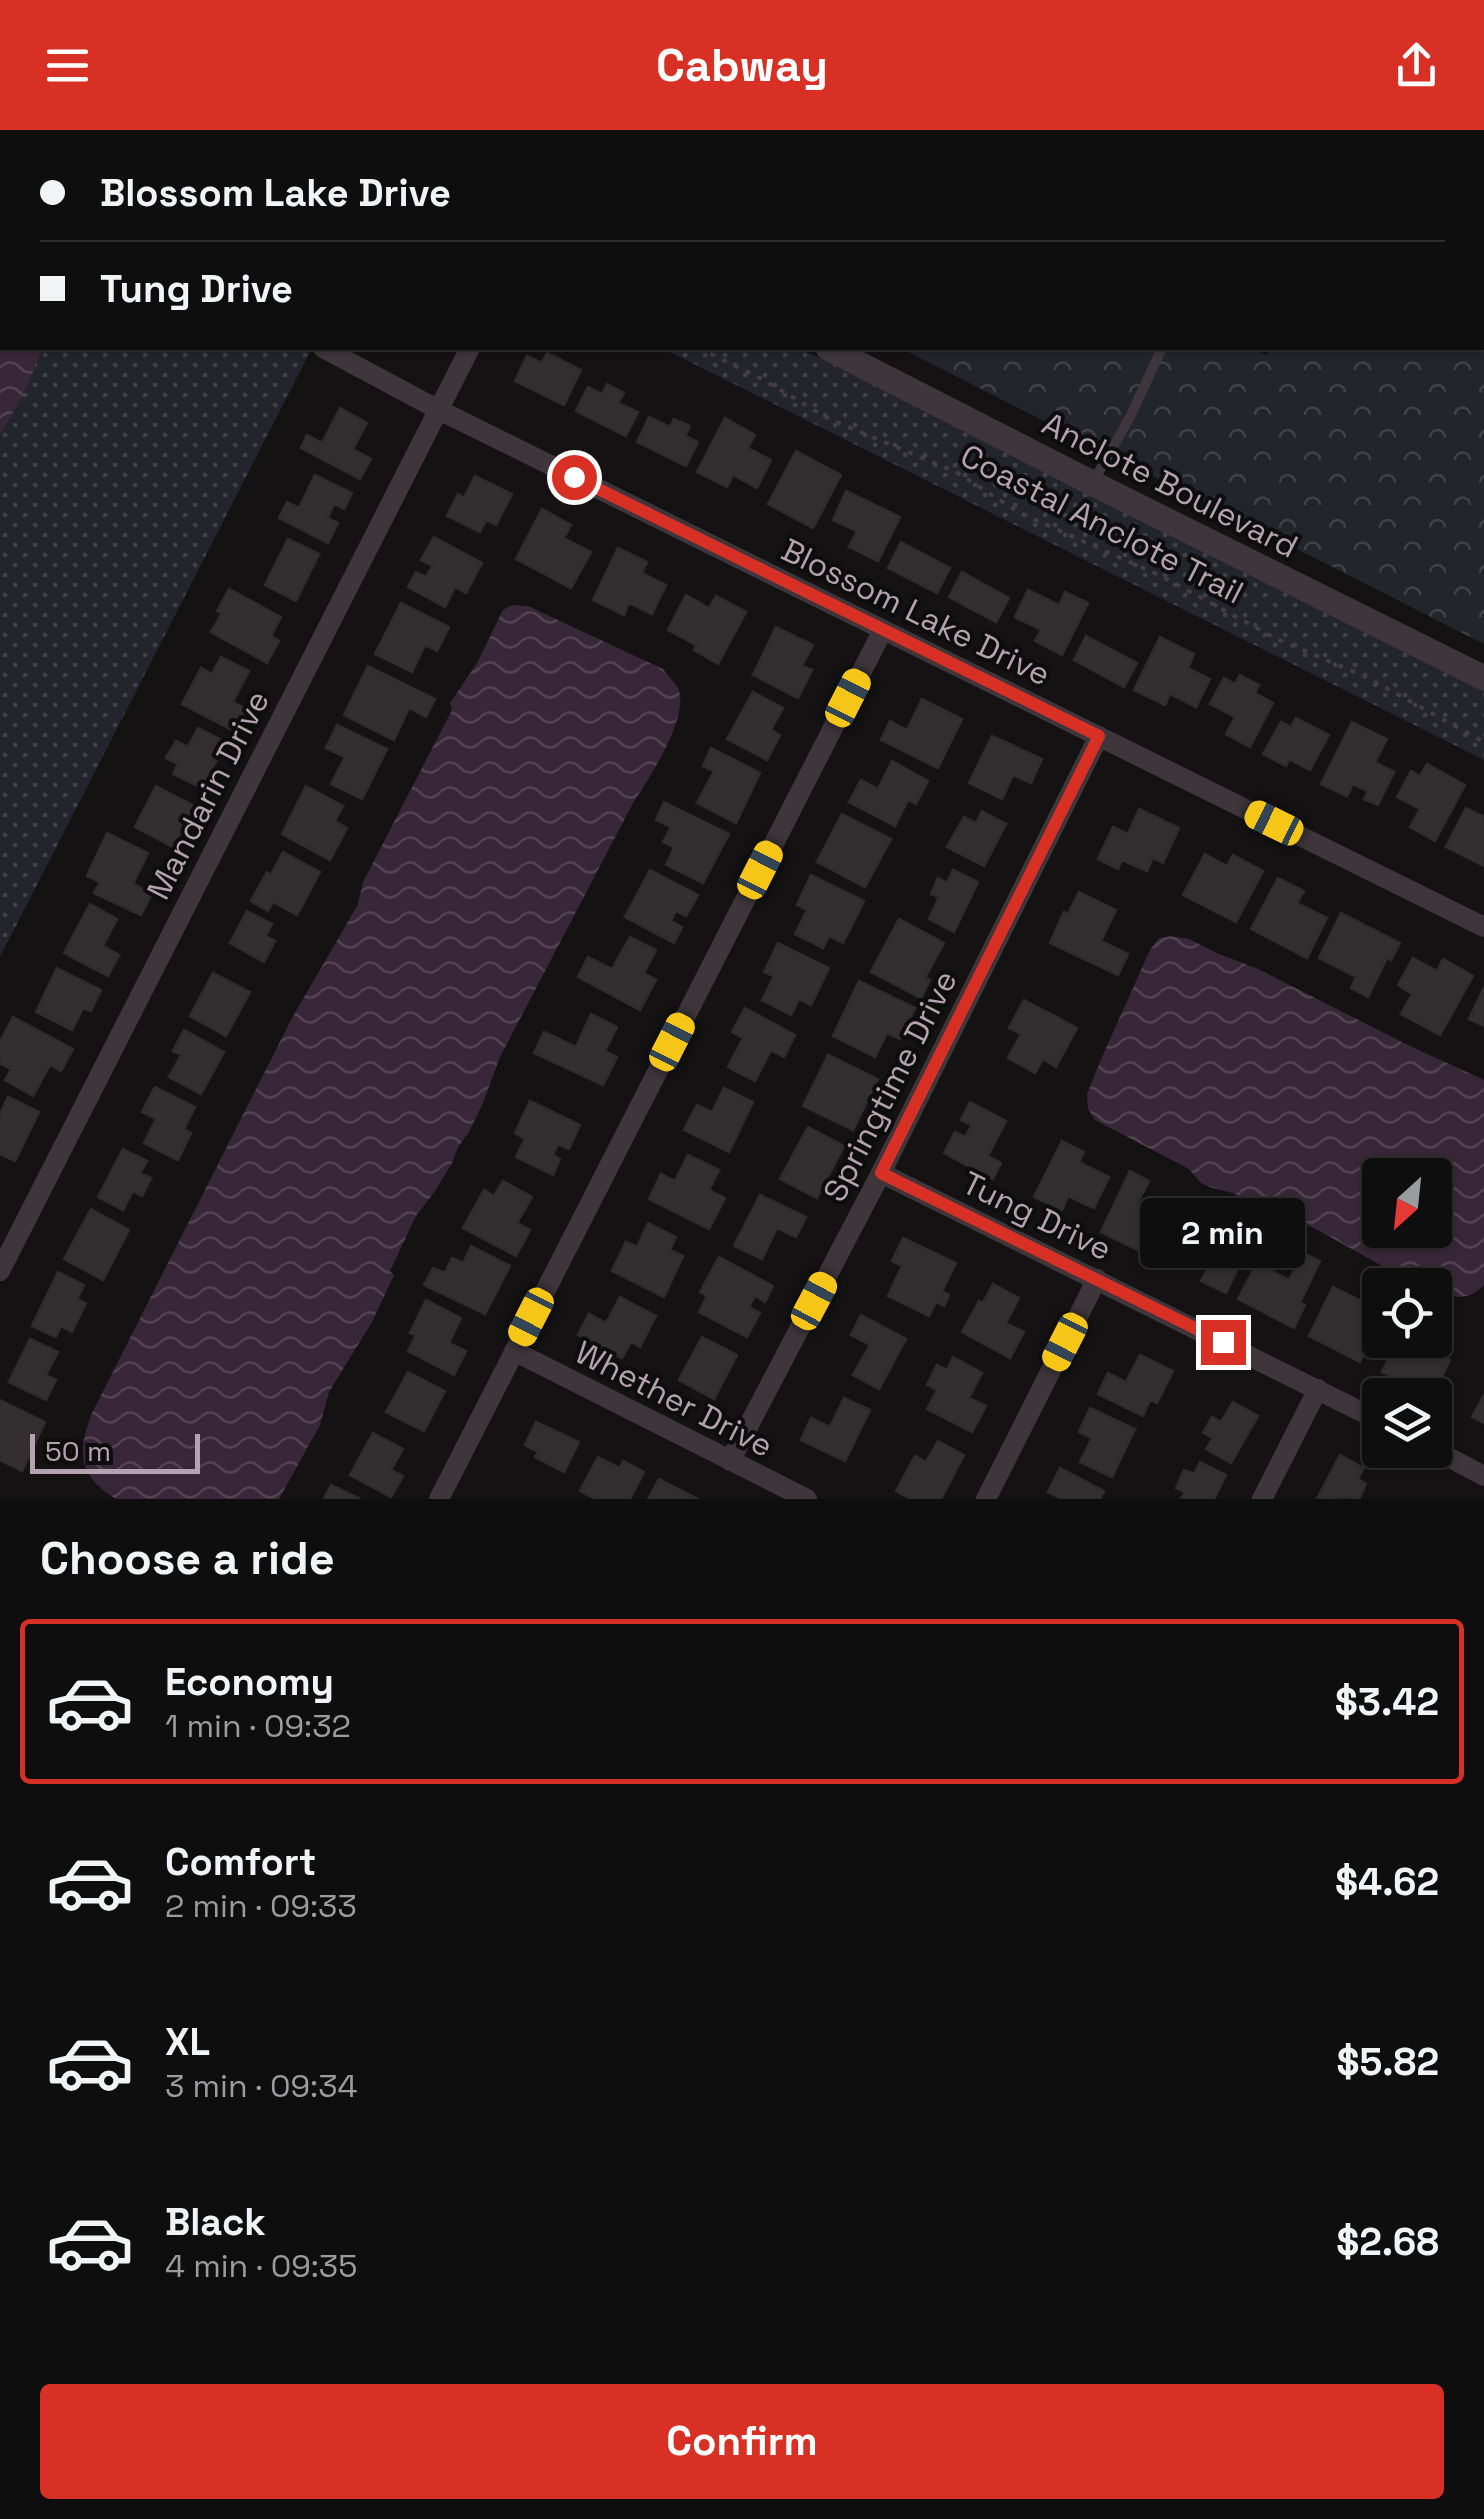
<!DOCTYPE html>
<meta charset="utf-8">
<style>
:root{--surface:#0f0e0e;--page:#1d1c1c;--text:#f1f3f6;--muted:#9b9c9e;--line:#2f2e2e;--accent:#d93025}
body{margin:0;font-family:"Space Grotesk",sans-serif;background:var(--page);color:var(--text);height:100vh;display:flex;flex-direction:column;font-size:38px;white-space:nowrap}
*{box-sizing:border-box;margin:0}
p{font-size:32px;color:var(--muted)}
.icon{flex:none;width:55px;height:55px;fill:none;stroke:currentColor;stroke-width:2;stroke-linecap:round;stroke-linejoin:round}
.map{position:relative;height:1369px;overflow:hidden}
.side{display:flex;flex-direction:column;background:var(--surface);flex:1}
.side>*{flex:none}
.guide{position:absolute;left:0px;top:0px;width:1485px;height:220px;box-shadow:0 2px 8px #0004,0 0 0 2px var(--line);display:grid;align-content:center;height:220px;padding:0 40px;background:var(--surface)}
.needle{width:65px;rotate:207deg}
.tools{position:absolute;left:1362px;top:1028px;display:grid;gap:20px}
.tools a{display:grid;place-items:center;width:90px;height:90px;border-radius:10px;background:var(--surface);box-shadow:0 2px 8px #0004,0 0 0 2px var(--line);font-size:50px}
.scale{position:absolute;left:30px;bottom:25px;width:170px;box-sizing:border-box;padding-left:10px;border:5px solid #b5a2b0;border-top:0;font-size:28px;line-height:35px;white-space:nowrap;color:#b5a2b0;-webkit-text-stroke:8px #0e0d0e;paint-order:stroke}
.end{position:absolute;width:45px;height:45px;margin:-22px;border:12px solid #d93025;background:#fff;box-shadow:0 0 0 5px #fff}
.from{border-radius:50%}
.bubble{position:absolute;height:70px;border-radius:10px;background:var(--surface);box-shadow:0 2px 8px #0004,0 0 0 2px var(--line);font-size:32px;font-weight:800;line-height:70px;text-align:center}
.car{position:absolute;width:30px;height:60px;margin:-30px -15px;border-radius:12px;box-shadow:0 0 8px 2px #0007;background:linear-gradient(#f5c518 24%,#345 0 40%,#f5c518 0 76%,#345 0 86%,#f5c518 0)}
.guide b{display:flex;align-items:center;gap:35px;height:95px;font-size:38px}
.guide b+b{border-top:2px solid var(--line)}
.guide i{width:25px;height:25px;background:var(--text)}
ul{padding:0;list-style:none}
li{display:flex;align-items:center;gap:30px;height:165px;margin:0 20px 15px;padding:0 20px;border:5px solid transparent;border-radius:10px}
li div{flex:1}
li b{display:block;font-size:38px}
li em{font-style:normal;font-weight:800}
li.current{border-color:var(--accent)}
li>.icon{width:90px;height:90px;stroke-width:1.5}
h2{padding:0 40px;font-size:45px;line-height:120px}
.primary-button{display:flex;gap:20px;margin-top:auto;padding:20px 40px}
.primary-button a{flex:1;height:115px;border-radius:10px;background:var(--accent);color:#fff;font-size:40px;font-weight:800;line-height:115px;text-align:center}
header{display:flex;justify-content:space-between;align-items:center;height:130px;padding:0 40px;background:var(--accent);color:#fff;font-size:45px;font-weight:800}
.map>svg:first-child{display:block}
</style>
<header><svg class="icon" aria-label="menu" viewBox="0 0 24 24"><path d="M4 6h16M4 12h16M4 18h16"/></svg>Cabway<svg class="icon" aria-label="share" viewBox="0 0 24 24"><path d="M12 15V3M7 8l5-5 5 5M5 13v7h14v-7"/></svg></header>
<div class="map">
<svg width="1484" height="1369" viewBox="0 0 1484 1369">
<defs>
<pattern id="green-dots" width="8" height="8" patternUnits="userSpaceOnUse" patternTransform="scale(2.5)"><rect width="8" height="8" fill="#22252c"/><path d="M2 2h.1M6 6h.1" fill="none" stroke="#404248" stroke-width="1.8" stroke-linecap="round"/></pattern>
<pattern id="forest-crowns" width="20" height="18" patternUnits="userSpaceOnUse" patternTransform="scale(2.5)"><rect width="20" height="18" fill="#22252c"/><path d="M2 6a3 3 0 1 1 6 0M12 15a3 3 0 1 1 6 0" fill="none" stroke="#404248"/></pattern>
<pattern id="water-waves" width="16" height="10" patternUnits="userSpaceOnUse" patternTransform="scale(2.5)"><rect width="16" height="10" fill="#382738"/><path d="M0 5q4-4 8 0t8 0" fill="none" stroke="#534352"/></pattern>
</defs>
<rect width="100%" height="100%" fill="#141212"/>
<path fill="#211e1f" d="M 827,0 L 1379,0 L 1378,2 L 832,2 Z"/>
<path fill="url(#green-dots)" d="M 10,0 L 365,0 L 369,2 L 9,2 Z
M 2,15 L 2,218 L 312,218 L 0,827 L 0,20 Z
M 662,218 L 799,218 L 1484,557 L 1484,630 Z"/>
<path fill="url(#forest-crowns)" d="M 471,0 L 827,0 L 832,2 L 476,2 Z
M 1379,0 L 1484,0 L 1484,514 L 900,218 L 1251,218 L 1266,225 L 1270,218 L 1482,218 L 1482,2 L 1378,2 Z"/>
<path fill="url(#water-waves)" fill-rule="evenodd" d="M 2,192 L 2,218 L 43,218 L 22,267 L 0,304 L 0,199 Z
M 512,475 L 528,476 L 663,539 C 667,545 675,552 678,558 C 690,588 649,648 633,673 L 500,927 L 483,973 L 469,1002 L 458,1017 L 452,1033 L 435,1061 L 416,1086 L 390,1141 L 394,1145 L 372,1192 L 329,1262 L 320,1295 L 279,1369 L 116,1369 C 78,1346 77,1322 92,1283 L 292,888 L 357,776 L 364,750 L 452,580 L 450,573 L 477,533 L 503,480 Z
M 1171,806 L 1189,809 L 1219,824 L 1256,838 L 1410,916 L 1484,950 L 1484,1155 C 1469,1171 1454,1168 1435,1162 L 1435,1155 L 1416,1155 L 1316,1099 L 1232,1063 L 1210,1057 L 1201,1053 L 1189,1039 L 1095,990 L 1088,979 L 1087,964 L 1102,927 L 1150,820 L 1159,808 ZM 1435,1045 L 1435,1100 L 1380,1100 L 1380,1045 Z"/>
<path fill="#332f31" stroke="#302c2d" stroke-width="2.5" d="M 547,223 L 581,240 L 564,275 L 515,251 L 527,226 L 542,233 Z
M 607,254 L 624,263 L 618,273 L 638,282 L 626,306 L 576,281 L 588,257 L 602,264 Z
M 340,278 L 367,293 L 353,319 L 371,329 L 360,349 L 301,318 L 307,305 L 322,313 Z
M 649,287 L 670,297 L 674,289 L 690,296 L 685,306 L 698,312 L 686,336 L 637,312 Z
M 725,288 L 755,305 L 748,318 L 771,330 L 757,358 L 733,345 L 727,357 L 697,342 Z
M 796,321 L 841,345 L 813,398 L 768,374 Z
M 315,345 L 352,363 L 344,379 L 334,374 L 328,388 L 338,393 L 328,413 L 279,388 L 287,372 L 299,378 Z
M 475,346 L 512,364 L 496,395 L 486,390 L 480,402 L 447,386 L 458,364 L 464,368 Z
M 846,361 L 900,387 L 878,431 L 849,417 L 857,401 L 833,390 Z
M 542,379 L 571,395 L 564,408 L 591,422 L 571,458 L 516,429 Z
M 434,407 L 482,433 L 466,463 L 455,457 L 445,477 L 408,457 L 416,442 L 426,447 L 432,436 L 421,430 Z
M 288,409 L 319,424 L 296,471 L 265,455 Z
M 901,412 L 950,438 L 937,463 L 888,438 Z
M 618,418 L 647,432 L 642,443 L 666,455 L 652,484 L 629,473 L 624,485 L 593,470 Z
M 962,442 L 1009,468 L 996,492 L 949,467 Z
M 229,459 L 281,487 L 271,506 L 279,511 L 267,533 L 211,502 L 222,483 L 217,481 Z
M 1028,460 L 1059,475 L 1065,462 L 1088,473 L 1062,525 L 1035,511 L 1041,500 L 1015,487 Z
M 686,465 L 709,478 L 716,466 L 746,482 L 718,534 L 694,520 L 696,515 L 668,500 Z
M 401,473 L 449,497 L 437,521 L 425,515 L 412,542 L 375,524 Z
M 776,497 L 813,515 L 802,536 L 812,540 L 798,568 L 753,545 Z
M 1086,506 L 1137,533 L 1124,557 L 1074,530 Z
M 1160,507 L 1194,524 L 1188,538 L 1210,549 L 1196,577 L 1170,564 L 1165,575 L 1134,560 Z
M 221,527 L 249,541 L 233,572 L 246,579 L 234,601 L 182,574 L 201,538 L 212,544 Z
M 368,536 L 435,569 L 426,587 L 409,578 L 394,610 L 344,585 Z
M 1240,545 L 1259,555 L 1255,563 L 1273,573 L 1250,617 L 1226,604 L 1235,587 L 1210,574 L 1224,548 L 1235,554 Z
M 753,562 L 783,578 L 771,600 L 780,605 L 767,630 L 727,609 Z
M 922,569 L 962,589 L 938,638 L 881,610 L 890,591 L 907,600 Z
M 1296,588 L 1329,605 L 1310,640 L 1289,629 L 1286,636 L 1263,624 L 1281,592 L 1291,597 Z
M 1352,592 L 1387,609 L 1375,632 L 1394,642 L 1378,675 L 1364,669 L 1368,661 L 1353,654 L 1347,666 L 1321,654 Z
M 337,595 L 387,619 L 362,669 L 331,654 L 345,627 L 326,618 Z
M 198,598 L 226,612 L 202,658 L 173,644 L 178,634 L 166,628 L 176,611 L 188,617 Z
M 992,606 L 1042,629 L 1031,653 L 1013,645 L 1002,669 L 969,653 Z
M 711,618 L 760,643 L 736,693 L 697,673 L 714,641 L 703,636 Z
M 892,631 L 928,651 L 916,674 L 908,670 L 895,696 L 849,672 L 861,650 L 878,659 Z
M 1427,634 L 1465,655 L 1435,711 L 1410,697 L 1420,679 L 1397,667 L 1411,641 L 1420,646 Z
M 156,656 L 194,676 L 173,717 L 135,697 Z
M 306,656 L 343,676 L 335,691 L 347,698 L 330,730 L 282,704 Z
M 664,672 L 729,704 L 703,753 L 666,735 L 674,717 L 663,712 L 671,697 L 656,690 Z
M 1466,678 L 1484,687 L 1484,736 L 1446,717 Z
M 1139,679 L 1179,698 L 1163,733 L 1153,728 L 1147,741 L 1122,730 L 1118,739 L 1098,729 L 1113,697 L 1128,704 Z
M 982,681 L 1006,694 L 984,736 L 947,717 L 964,687 L 976,693 Z
M 842,684 L 891,709 L 865,757 L 817,732 Z
M 107,703 L 148,723 L 133,754 L 152,763 L 141,785 L 94,763 L 100,752 L 87,746 Z
M 283,722 L 320,742 L 297,785 L 273,772 L 268,781 L 251,771 L 267,742 L 271,745 Z
M 1205,724 L 1227,736 L 1233,725 L 1263,741 L 1236,792 L 1183,765 Z
M 650,740 L 698,765 L 686,786 L 676,781 L 671,791 L 682,797 L 674,813 L 625,787 Z
M 953,740 L 978,752 L 954,802 L 929,789 L 939,767 L 931,764 L 938,748 L 947,753 Z
M 811,745 L 864,771 L 843,813 L 829,806 L 823,818 L 795,804 L 807,780 L 797,775 Z
M 1278,748 L 1304,761 L 1297,773 L 1327,788 L 1307,828 L 1251,799 Z
M 1079,762 L 1116,780 L 1101,811 L 1128,824 L 1118,845 L 1050,813 L 1064,782 L 1068,784 Z
M 90,774 L 117,789 L 103,816 L 119,825 L 108,846 L 64,823 Z
M 247,781 L 272,794 L 266,806 L 275,811 L 264,832 L 230,813 Z
M 1341,783 L 1400,813 L 1391,830 L 1387,828 L 1368,867 L 1351,858 L 1356,847 L 1319,828 Z
M 899,789 L 944,813 L 925,848 L 930,850 L 921,868 L 871,842 Z
M 630,807 L 656,820 L 644,843 L 656,850 L 640,880 L 578,847 L 588,827 L 612,839 Z
M 778,813 L 829,838 L 811,875 L 799,869 L 791,885 L 762,870 L 774,846 L 764,842 Z
M 1413,828 L 1437,841 L 1443,829 L 1473,846 L 1440,905 L 1401,884 L 1412,864 L 1398,855 Z
M 57,838 L 101,860 L 91,881 L 83,878 L 72,900 L 36,882 Z
M 213,843 L 250,862 L 226,906 L 190,886 Z
M 859,851 L 915,878 L 900,909 L 887,903 L 875,927 L 833,906 Z
M 1484,857 L 1484,896 L 1469,889 Z
M 1024,870 L 1077,898 L 1056,937 L 1043,929 L 1035,943 L 1008,928 L 1021,904 L 1009,898 Z
M 745,878 L 795,905 L 784,927 L 771,920 L 755,951 L 728,937 L 743,908 L 732,902 Z
M 591,884 L 617,897 L 605,921 L 617,927 L 603,955 L 534,923 L 544,902 L 576,917 Z
M 13,887 L 73,919 L 61,941 L 50,935 L 33,966 L 5,950 L 11,939 L 0,933 L 0,911 Z
M 184,900 L 224,922 L 201,964 L 169,947 L 181,925 L 173,921 Z
M 828,925 L 878,949 L 853,1000 L 803,976 Z
M 155,957 L 195,977 L 184,999 L 191,1003 L 178,1030 L 144,1013 L 156,989 L 142,982 Z
M 724,958 L 753,972 L 729,1022 L 684,1000 L 697,975 L 712,982 Z
M 8,967 L 39,982 L 15,1031 L 0,1024 L 0,984 Z
M 530,971 L 580,995 L 569,1019 L 558,1014 L 553,1025 L 560,1029 L 553,1045 L 516,1027 L 525,1009 L 515,1003 Z
M 970,972 L 1006,991 L 988,1026 L 1001,1033 L 993,1049 L 944,1023 L 955,1002 L 965,1007 L 972,995 L 961,990 Z
M 808,997 L 844,1016 L 817,1068 L 780,1049 Z
M 1062,1011 L 1084,1022 L 1079,1032 L 1109,1047 L 1094,1078 L 1068,1066 L 1062,1080 L 1034,1067 Z
M 123,1019 L 147,1031 L 140,1043 L 151,1048 L 142,1066 L 133,1061 L 123,1080 L 98,1067 Z
M 688,1025 L 719,1040 L 709,1060 L 725,1068 L 709,1099 L 649,1069 L 661,1044 L 675,1051 Z
M 1130,1041 L 1149,1051 L 1137,1074 L 1173,1092 L 1156,1129 L 1101,1102 Z
M 503,1051 L 532,1067 L 517,1093 L 530,1100 L 516,1126 L 463,1098 L 484,1060 L 494,1066 Z
M 760,1065 L 806,1087 L 796,1107 L 777,1098 L 762,1129 L 734,1116 Z
M 91,1079 L 129,1100 L 103,1150 L 64,1129 Z
M 1199,1085 L 1251,1111 L 1226,1163 L 1201,1151 L 1207,1140 L 1179,1126 Z
M 648,1093 L 676,1107 L 670,1120 L 683,1126 L 664,1167 L 612,1141 L 626,1112 L 637,1117 Z
M 903,1108 L 956,1133 L 942,1161 L 949,1165 L 944,1176 L 936,1172 L 929,1186 L 888,1166 L 902,1136 L 892,1131 Z
M 471,1116 L 510,1136 L 485,1184 L 424,1155 L 433,1138 L 445,1143 L 452,1128 L 463,1133 Z
M 1303,1123 L 1320,1131 L 1300,1173 L 1305,1175 L 1294,1198 L 1238,1169 L 1257,1133 L 1289,1150 Z
M 719,1127 L 773,1156 L 765,1172 L 755,1166 L 749,1177 L 760,1183 L 747,1207 L 699,1182 L 707,1166 L 700,1162 Z
M 58,1142 L 84,1155 L 77,1169 L 86,1173 L 72,1202 L 61,1196 L 56,1207 L 32,1196 Z
M 993,1154 L 1019,1168 L 1006,1193 L 1024,1202 L 1010,1228 L 962,1202 L 979,1171 L 983,1173 Z
M 1333,1157 L 1380,1180 L 1380,1192 L 1360,1232 L 1309,1206 Z
M 620,1167 L 656,1186 L 640,1217 L 631,1212 L 622,1228 L 578,1205 L 589,1184 L 606,1193 Z
M 426,1170 L 461,1188 L 449,1213 L 466,1221 L 454,1245 L 408,1221 L 416,1205 L 410,1203 Z
M 861,1185 L 906,1209 L 879,1259 L 853,1245 L 870,1215 L 851,1205 Z
M 702,1207 L 737,1225 L 714,1269 L 679,1250 Z
M 30,1209 L 58,1222 L 46,1245 L 56,1250 L 46,1270 L 9,1252 Z
M 1397,1210 L 1421,1210 L 1418,1215 L 1450,1230 L 1433,1265 L 1428,1265 L 1382,1242 Z
M 1140,1225 L 1173,1241 L 1157,1273 L 1150,1270 L 1143,1286 L 1098,1264 L 1108,1243 L 1126,1252 Z
M 953,1227 L 982,1243 L 969,1268 L 986,1276 L 972,1302 L 927,1279 L 937,1260 L 927,1255 L 937,1235 L 947,1240 Z
M 408,1242 L 445,1261 L 424,1301 L 386,1282 Z
M 1484,1265 L 1484,1293 L 1472,1287 Z
M 844,1268 L 870,1280 L 845,1331 L 801,1310 L 811,1288 L 830,1297 Z
M 0,1270 L 45,1292 L 22,1341 L 0,1330 Z
M 1233,1272 L 1258,1286 L 1231,1333 L 1206,1319 L 1213,1308 L 1203,1303 L 1212,1287 L 1221,1292 Z
M 1090,1278 L 1135,1299 L 1112,1347 L 1080,1332 L 1092,1308 L 1079,1302 Z
M 536,1292 L 579,1312 L 564,1342 L 535,1327 L 538,1322 L 525,1315 Z
M 373,1303 L 403,1319 L 391,1340 L 403,1346 L 391,1367 L 350,1345 Z
M 938,1311 L 964,1325 L 941,1369 L 911,1369 L 896,1361 L 915,1326 L 926,1332 Z
M 1340,1325 L 1364,1338 L 1358,1349 L 1366,1354 L 1359,1369 L 1349,1367 L 1317,1369 Z
M 598,1327 L 620,1338 L 623,1331 L 644,1342 L 630,1369 L 596,1369 L 580,1361 Z
M 1200,1332 L 1226,1345 L 1214,1369 L 1181,1369 L 1185,1362 L 1176,1358 L 1184,1340 L 1194,1344 Z
M 1060,1338 L 1104,1361 L 1100,1369 L 1062,1369 L 1048,1362 Z
M 659,1349 L 698,1369 L 648,1369 Z
M 331,1355 L 360,1369 L 324,1369 Z"/>
<g fill="none" stroke-linecap="round" stroke-linejoin="round">
<path stroke="#453c43" stroke-width="4" stroke-dasharray="5 8" stroke-linecap="butt" d="M 699,218 L 762,249 L 829,289 L 956,342 L 1020,383 L 1163,447 L 1275,508 L 1366,547 L 1484,612"/>
<path stroke="#3e363b" stroke-width="10" d="M 1253,2 L 1254,0
M 1093,352 L 1130,287 L 1162,218"/>
<path stroke="#3e363b" stroke-width="20" d="M 63,0 L 66,2
M 323,218 L 437,279 L 1484,797
M 881,1043 L 1380,1291
M 0,1141 L 470,218
M 514,1221 L 807,1369
M 1435,1320 L 1484,1346
M 730,1331 L 881,1043 L 1099,606
M 439,1369 L 883,500
M 986,1369 L 1097,1149
M 1262,1369 L 1318,1259"/>
<path stroke="#3e363b" stroke-width="25" d="M 399,0 L 404,2
M 828,218 L 1092,353 L 1484,548"/>
</g>
<g fill="none" stroke-linecap="round" stroke-linejoin="round">
<path stroke="#d93025" stroke-width="12" d="M 574,347 L 1099,606 L 881,1043 L 1223,1212"/>
</g>
<g text-anchor="middle" dominant-baseline="central" stroke-width="8" stroke-linejoin="round" paint-order="stroke">
<g font-size="32" fill="#b5a2b0" stroke="#0e0d0e">
<text transform="translate(1170 355) rotate(27)">Anclote Boulevard</text>
<text transform="translate(1102 394) rotate(27)">Coastal Anclote Trail</text>
<text transform="translate(916 482) rotate(26)">Blossom Lake Drive</text>
<text transform="translate(208 665) rotate(-63)">Mandarin Drive</text>
<text transform="translate(890 956) rotate(-63)">Springtime Drive</text>
<text transform="translate(1037 1086) rotate(26)">Tung Drive</text>
<text transform="translate(674 1269) rotate(27)">Whether Drive</text>
</g>
</g>
</svg>
<div class="tools">
<a><svg class="needle" viewBox="-14 -14 28 28"><path d="M0-13l5 13h-10z" fill="#e53935"/><path d="M0 13l5-13h-10z" fill="#9b9c9e"/></svg></a>
<a><svg class="icon" aria-label="locate" viewBox="0 0 24 24"><circle cx="12" cy="12" r="6"/><path d="M12 2v4M12 18v4M2 12h4M18 12h4"/></svg></a>
<a><svg class="icon" aria-label="layers" viewBox="0 0 24 24"><path d="M12 4l9 5-9 5-9-5zM3 14l9 5 9-5"/></svg></a>
</div>
<div class="scale">50 m</div>
<i class="end from" style="left:574px;top:347px"></i>
<i class="end" style="left:1223px;top:1212px"></i>
<div class="bubble" style="left:1140px;top:1068px;width:165px">2 min</div>
<i class="car" style="left:848px;top:568px;rotate:27deg"></i>
<i class="car" style="left:1274px;top:693px;rotate:296deg"></i>
<i class="car" style="left:760px;top:740px;rotate:27deg"></i>
<i class="car" style="left:672px;top:912px;rotate:27deg"></i>
<i class="car" style="left:814px;top:1171px;rotate:28deg"></i>
<i class="car" style="left:531px;top:1187px;rotate:207deg"></i>
<i class="car" style="left:1065px;top:1212px;rotate:207deg"></i>
<div class="guide">
<b><i class="from"></i>Blossom Lake Drive</b>
<b><i></i>Tung Drive</b>
</div>
</div>
<section class="side">
<h2>Choose a ride</h2>
<ul>
<li class="current"><svg class="icon" aria-label="car" viewBox="0 0 24 24"><path d="M5 17H2v-5l4-1 3-4h7l3 4 3 1v5h-3M9 17h6M6 11h13"/><circle cx="7" cy="17" r="2"/><circle cx="17" cy="17" r="2"/></svg><div><b>Economy</b><p>1 min · 09:32</p></div><em>$3.42</em></li>
<li><svg class="icon" aria-label="car" viewBox="0 0 24 24"><path d="M5 17H2v-5l4-1 3-4h7l3 4 3 1v5h-3M9 17h6M6 11h13"/><circle cx="7" cy="17" r="2"/><circle cx="17" cy="17" r="2"/></svg><div><b>Comfort</b><p>2 min · 09:33</p></div><em>$4.62</em></li>
<li><svg class="icon" aria-label="car" viewBox="0 0 24 24"><path d="M5 17H2v-5l4-1 3-4h7l3 4 3 1v5h-3M9 17h6M6 11h13"/><circle cx="7" cy="17" r="2"/><circle cx="17" cy="17" r="2"/></svg><div><b>XL</b><p>3 min · 09:34</p></div><em>$5.82</em></li>
<li><svg class="icon" aria-label="car" viewBox="0 0 24 24"><path d="M5 17H2v-5l4-1 3-4h7l3 4 3 1v5h-3M9 17h6M6 11h13"/><circle cx="7" cy="17" r="2"/><circle cx="17" cy="17" r="2"/></svg><div><b>Black</b><p>4 min · 09:35</p></div><em>$2.68</em></li>
</ul>
<div class="primary-button"><a>Confirm</a></div>
</section>
